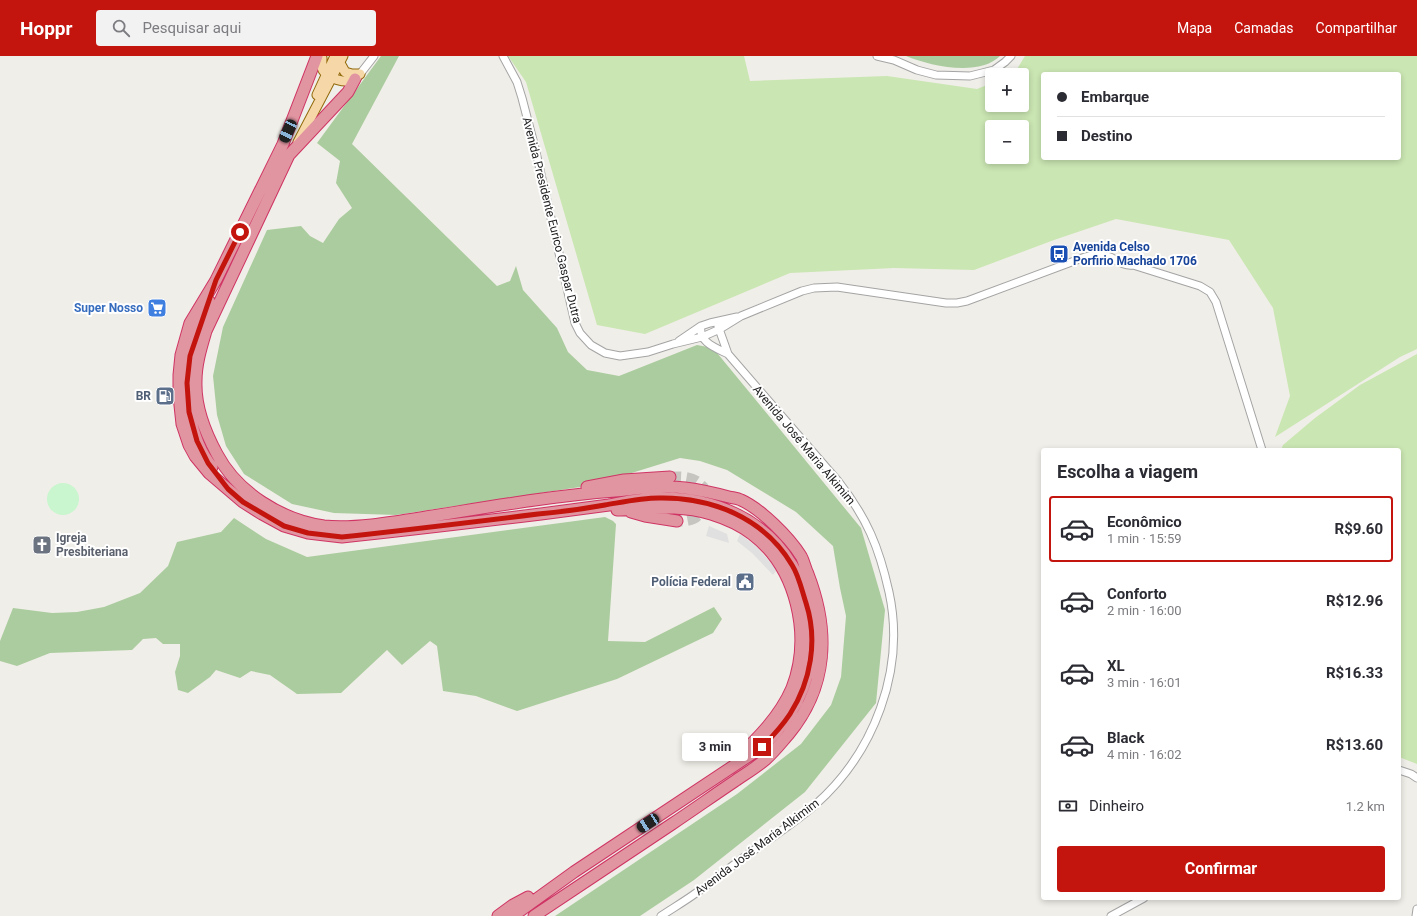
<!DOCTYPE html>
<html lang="pt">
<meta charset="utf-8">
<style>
:root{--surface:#fff;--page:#f2f2f3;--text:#2b2b33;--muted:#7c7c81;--line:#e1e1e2;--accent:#c3140e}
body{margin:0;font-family:Roboto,sans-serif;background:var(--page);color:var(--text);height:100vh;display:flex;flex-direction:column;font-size:15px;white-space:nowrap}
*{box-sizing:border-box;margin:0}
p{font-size:13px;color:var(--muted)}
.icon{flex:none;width:22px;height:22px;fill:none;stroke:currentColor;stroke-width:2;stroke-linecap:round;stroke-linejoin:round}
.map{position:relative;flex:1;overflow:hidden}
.panel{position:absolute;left:1041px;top:392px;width:360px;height:452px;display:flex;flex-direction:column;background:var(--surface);border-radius:4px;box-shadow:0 2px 6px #0003}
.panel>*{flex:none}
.hud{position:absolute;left:1041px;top:16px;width:360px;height:88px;border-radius:4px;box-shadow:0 2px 6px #0003;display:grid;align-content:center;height:88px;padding:0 16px;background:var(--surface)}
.controls{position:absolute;left:985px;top:12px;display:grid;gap:8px}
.controls a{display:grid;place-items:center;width:44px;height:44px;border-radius:4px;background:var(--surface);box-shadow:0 2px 6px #0003;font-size:20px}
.end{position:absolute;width:18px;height:18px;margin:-9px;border:5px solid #c3140e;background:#fff;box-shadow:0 0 0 2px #fff}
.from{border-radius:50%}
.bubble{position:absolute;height:28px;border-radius:4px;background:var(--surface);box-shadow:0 2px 6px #0003;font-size:13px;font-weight:700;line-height:28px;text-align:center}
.car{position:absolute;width:12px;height:24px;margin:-12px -6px;border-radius:5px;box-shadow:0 0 3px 1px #0007;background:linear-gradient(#222 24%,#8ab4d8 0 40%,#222 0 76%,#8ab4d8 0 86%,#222 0)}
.hud b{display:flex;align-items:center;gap:14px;height:38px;font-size:15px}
.hud b+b{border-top:1px solid var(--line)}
.hud i{width:10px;height:10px;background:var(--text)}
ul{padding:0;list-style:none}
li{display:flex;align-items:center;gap:12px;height:66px;margin:0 8px 6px;padding:0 8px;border:2px solid transparent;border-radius:4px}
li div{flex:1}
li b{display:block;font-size:15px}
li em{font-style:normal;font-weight:700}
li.active{border-color:var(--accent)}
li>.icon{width:36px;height:36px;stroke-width:1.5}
h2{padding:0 16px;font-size:18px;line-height:48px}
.pay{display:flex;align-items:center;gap:10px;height:44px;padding:0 16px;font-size:15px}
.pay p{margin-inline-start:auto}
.button{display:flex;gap:8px;margin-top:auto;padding:8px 16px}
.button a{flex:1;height:46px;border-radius:4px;background:var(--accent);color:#fff;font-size:16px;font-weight:700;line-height:46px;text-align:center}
header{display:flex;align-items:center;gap:24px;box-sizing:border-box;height:56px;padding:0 20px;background:var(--accent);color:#fff}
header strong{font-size:19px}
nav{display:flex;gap:22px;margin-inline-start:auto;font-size:14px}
.search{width:280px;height:36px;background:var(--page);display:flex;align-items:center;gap:10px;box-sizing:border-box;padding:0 14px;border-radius:4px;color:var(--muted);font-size:15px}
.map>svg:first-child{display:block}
</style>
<header>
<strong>Hoppr</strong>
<div class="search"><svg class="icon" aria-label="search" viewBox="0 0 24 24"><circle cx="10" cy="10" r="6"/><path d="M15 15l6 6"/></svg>Pesquisar aqui</div>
<nav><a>Mapa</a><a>Camadas</a><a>Compartilhar</a></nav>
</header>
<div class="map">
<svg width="1417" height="860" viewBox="0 0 1417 860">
<rect width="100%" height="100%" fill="#f0eee8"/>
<path fill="#cae6b2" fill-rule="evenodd" d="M 508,0 L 744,0 L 750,25 L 887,20 L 977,33 L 992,27 L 992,49 L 1022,49 L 1022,19 L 1011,19 L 1014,18 L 1025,0 L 1417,0 L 1417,293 L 1400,301 L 1275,381 L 1290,340 L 1273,252 L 1229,184 L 1116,163 L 1054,184 L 974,214 L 894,212 L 790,217 L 645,278 L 597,269 L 526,26 ZM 1043,18 L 1399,18 L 1399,102 L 1043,102 ZM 992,71 L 1022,71 L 1022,101 L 992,101 Z
M 1417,298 L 1417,708 L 1399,701 L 1399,394 L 1281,394 L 1283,389 L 1315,362 L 1360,329 Z"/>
<path fill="#abcc9f" d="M 381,0 L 399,0 L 352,88 L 497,230 L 510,225 L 516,210 L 523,234 L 557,272 L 568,296 L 587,314 L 619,320 L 697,289 L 713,292 L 861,472 L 885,554 L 876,647 L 805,736 L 694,824 L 640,860 L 555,860 L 737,738 L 801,688 L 831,649 L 841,621 L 846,560 L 840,532 L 833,490 L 796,456 L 727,414 L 700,405 L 680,402 L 593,429 L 396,459 L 334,457 L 292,448 L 244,418 L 226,390 L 217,359 L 213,320 L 223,271 L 267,174 L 301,170 L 310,180 L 323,187 L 339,163 L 352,152 L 336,127 L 340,105 L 317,87 Z
M 906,0 L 1000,0 C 979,21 930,10 906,0 Z
M 605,461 L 613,465 L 616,468 L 608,585 L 645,586 L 714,551 L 722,563 L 713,577 L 617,623 L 517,655 L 476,640 L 443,635 L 437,590 L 430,585 L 402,609 L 387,594 L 341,637 L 297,638 L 270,619 L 251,615 L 240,622 L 216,614 L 210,621 L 188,637 L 178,634 L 175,616 L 180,600 L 180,588 L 163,588 L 156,582 L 143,583 L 132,594 L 50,597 L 17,610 L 0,605 L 0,585 L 13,552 L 52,557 L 77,556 L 104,551 L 140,537 L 168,510 L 177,486 L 221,476 L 234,462 L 266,483 L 307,501 Z"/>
<path fill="#c9f6ce" d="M47 443a16 16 0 1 1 32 0a16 16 0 1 1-32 0Z"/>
<path fill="#e0e0e0" d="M 709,470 L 727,478 L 729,487 L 706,480 Z
M 740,478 L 756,490 L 777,514 L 773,519 L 752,497 L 737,485 Z"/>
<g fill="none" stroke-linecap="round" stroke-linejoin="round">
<path stroke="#c6c5c0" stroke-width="11" stroke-dasharray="11 5.5" stroke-linecap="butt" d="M 670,421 C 684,421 693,420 703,431 C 703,453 703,466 677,465"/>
<defs>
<path id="minor" d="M 503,0 L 517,26 L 522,42 L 535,92 L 575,267 L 580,277 L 591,289 L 605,297 L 620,300 L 648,296 L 673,288 L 702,281 L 720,273 L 741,260 L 802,235 L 814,232 L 837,231 L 946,247 L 957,247 L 967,245 L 1085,201 C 1094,199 1106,198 1114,203 C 1120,207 1126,210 1133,209 L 1200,230 L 1210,236 L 1216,246 L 1262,394
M 877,0 L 894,4 L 917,14 L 936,19 L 970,20 L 994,14 L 1005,6 L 1011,0
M 360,18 L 374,0
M 718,270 L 728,298
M 679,285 L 701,270 L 710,267 L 737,261
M 1399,714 L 1411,718 L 1417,722
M 661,860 C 673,852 685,845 696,837 C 714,825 730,811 747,799 C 770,783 794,767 815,749 C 874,697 906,614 889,536 C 879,491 867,462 838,425 L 728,298 C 716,292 698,286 701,270
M 1111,860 L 1144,842
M 1416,860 L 1417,853"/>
<path id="major" d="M 322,2 C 322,6 321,11 323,14 C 328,23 346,28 355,23 C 357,21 358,19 360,18
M 340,7 L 345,16 L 352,18 L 360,18
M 317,39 L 335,0
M 298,86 L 343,0"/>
<path id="highway" d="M 317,0 L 283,88 L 216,224 L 190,267 L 181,299 L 179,319 L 179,340 L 182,368 L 189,389 L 195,400 L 209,417 L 243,446 L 262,458 L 284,470 L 308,477 L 342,481 C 409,474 475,466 541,458 C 564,455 586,452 609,449 C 625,446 642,442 659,442 C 712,441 764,462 792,509 C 799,520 802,535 806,547 C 818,584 811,625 790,658 C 782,670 772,681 762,691 L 574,816 L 513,860
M 355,23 L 348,36 L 289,99 L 206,275 C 201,292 196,308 196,325 C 195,350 205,376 217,398 C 237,436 281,464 324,470 C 355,473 395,466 426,461 C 489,451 551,440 615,435 C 638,433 662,429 685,432 C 700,434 714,437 729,441 C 733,442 737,442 741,444 C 761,453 789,481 801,500 C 804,505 805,512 808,518 C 830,575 828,631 788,679 C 781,687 774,696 766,703 C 757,711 745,718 735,725 C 714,739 693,754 672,768 C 626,799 580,829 534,860
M 209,245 C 203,263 194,282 190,300 C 182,334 190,384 212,411
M 587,431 L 624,424 L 670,421
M 617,454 C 650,453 678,448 711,458 C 724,462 740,469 752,478 C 797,512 812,580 792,632 C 780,660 758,682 736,703
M 631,456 L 645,460 L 677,465
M 498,860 L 513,849 L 528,841"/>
</defs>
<use href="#minor" stroke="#a4a4a4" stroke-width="9"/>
<use href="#major" stroke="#926a0b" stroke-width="11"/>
<use href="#highway" stroke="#cf3464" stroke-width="13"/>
<use href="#minor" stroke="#fff" stroke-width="7"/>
<use href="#major" stroke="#f6d7a7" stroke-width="9"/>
<use href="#highway" stroke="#e195a1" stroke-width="11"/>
</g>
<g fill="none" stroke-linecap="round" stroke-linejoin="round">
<path stroke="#c3140e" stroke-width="5" d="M 240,176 L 216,224 L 190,300 L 187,327 L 189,356 L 197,385 L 208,407 L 228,433 L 243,446 L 284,470 L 308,477 L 342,481 C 407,474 473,466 538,458 C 560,456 583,453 605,449 C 623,446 641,442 659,442 C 712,441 764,462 792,509 C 799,520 802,535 806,547 C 818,584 811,625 790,658 C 782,670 772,681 762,691"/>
</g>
<defs>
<symbol id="bus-square" viewBox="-11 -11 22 22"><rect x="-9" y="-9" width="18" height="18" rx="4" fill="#1a4fb4" stroke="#fff"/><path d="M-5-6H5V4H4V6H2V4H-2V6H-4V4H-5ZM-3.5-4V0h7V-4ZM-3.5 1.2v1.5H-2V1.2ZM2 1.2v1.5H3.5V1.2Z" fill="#fff"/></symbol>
<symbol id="supermarket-square" viewBox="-11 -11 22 22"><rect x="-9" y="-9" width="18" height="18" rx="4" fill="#3f7fe0" stroke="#fff"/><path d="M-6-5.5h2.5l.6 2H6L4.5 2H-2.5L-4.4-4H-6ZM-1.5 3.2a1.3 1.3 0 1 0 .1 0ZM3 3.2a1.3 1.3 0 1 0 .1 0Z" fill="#fff"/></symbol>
<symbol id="fuel-square" viewBox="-11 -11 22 22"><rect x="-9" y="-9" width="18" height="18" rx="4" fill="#5c6f8a" stroke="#fff"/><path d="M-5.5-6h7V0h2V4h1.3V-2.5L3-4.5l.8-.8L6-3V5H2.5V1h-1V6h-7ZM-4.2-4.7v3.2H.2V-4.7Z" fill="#fff"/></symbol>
<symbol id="church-square" viewBox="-11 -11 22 22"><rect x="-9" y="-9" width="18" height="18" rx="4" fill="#6b7280" stroke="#fff"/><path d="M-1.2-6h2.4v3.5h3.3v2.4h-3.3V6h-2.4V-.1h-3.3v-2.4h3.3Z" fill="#fff"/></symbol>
<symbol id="civic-square" viewBox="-11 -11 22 22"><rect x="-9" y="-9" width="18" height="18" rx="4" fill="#5c6f8a" stroke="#fff"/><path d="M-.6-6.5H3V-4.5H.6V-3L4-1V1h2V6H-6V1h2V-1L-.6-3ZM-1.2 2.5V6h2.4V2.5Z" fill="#fff"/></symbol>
</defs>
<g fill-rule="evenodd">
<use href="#bus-square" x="1048" y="187" width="22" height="22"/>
<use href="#supermarket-square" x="146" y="241" width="22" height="22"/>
<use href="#fuel-square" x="154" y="329" width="22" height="22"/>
<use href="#church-square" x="31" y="478" width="22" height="22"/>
<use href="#civic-square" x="734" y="515" width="22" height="22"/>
</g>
<g text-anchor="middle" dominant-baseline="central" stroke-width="4" stroke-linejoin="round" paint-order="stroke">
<g font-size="12" fill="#202020" stroke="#fff">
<text transform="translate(552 164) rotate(76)">Avenida Presidente Eurico Gaspar Dutra</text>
<text transform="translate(804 389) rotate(50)">Avenida José Maria Alkimim</text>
<text transform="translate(757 791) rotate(-37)">Avenida José Maria Alkimim</text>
</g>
<g font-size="12" font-weight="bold" fill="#164399" stroke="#fff" text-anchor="start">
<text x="1073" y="191">Avenida Celso<tspan x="1073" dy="14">Porfirio Machado 1706</tspan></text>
</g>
<g font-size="12" font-weight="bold" fill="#366cbe" stroke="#fff" text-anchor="end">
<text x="143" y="252">Super Nosso</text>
</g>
<g font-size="12" font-weight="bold" fill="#4e5e75" stroke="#fff" text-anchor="end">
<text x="151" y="340">BR</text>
<text x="731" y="526">Polícia Federal</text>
</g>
<g font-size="12" font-weight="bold" fill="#5b616d" stroke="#fff" text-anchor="start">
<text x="56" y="482">Igreja<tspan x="56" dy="14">Presbiteriana</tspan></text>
</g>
</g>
</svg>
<div class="controls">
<a>+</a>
<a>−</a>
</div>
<i class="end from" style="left:240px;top:176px"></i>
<i class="end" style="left:762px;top:691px"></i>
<div class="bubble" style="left:682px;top:677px;width:66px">3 min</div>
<i class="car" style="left:288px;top:75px;rotate:205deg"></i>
<i class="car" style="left:648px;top:767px;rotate:237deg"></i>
<div class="hud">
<b><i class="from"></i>Embarque</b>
<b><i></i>Destino</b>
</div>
<section class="panel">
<h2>Escolha a viagem</h2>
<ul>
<li class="active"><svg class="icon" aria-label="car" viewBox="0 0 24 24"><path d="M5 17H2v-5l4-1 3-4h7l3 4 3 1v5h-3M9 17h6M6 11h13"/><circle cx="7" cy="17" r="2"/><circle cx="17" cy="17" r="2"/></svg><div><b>Econômico</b><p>1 min · 15:59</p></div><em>R$9.60</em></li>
<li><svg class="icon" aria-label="car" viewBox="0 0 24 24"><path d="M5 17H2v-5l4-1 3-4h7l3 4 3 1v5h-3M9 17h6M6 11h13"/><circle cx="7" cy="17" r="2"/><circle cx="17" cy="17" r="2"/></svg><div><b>Conforto</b><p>2 min · 16:00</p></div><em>R$12.96</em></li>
<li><svg class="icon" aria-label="car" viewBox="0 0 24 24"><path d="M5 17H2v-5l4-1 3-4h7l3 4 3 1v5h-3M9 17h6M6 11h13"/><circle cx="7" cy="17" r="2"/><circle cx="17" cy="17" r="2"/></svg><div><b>XL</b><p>3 min · 16:01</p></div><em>R$16.33</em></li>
<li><svg class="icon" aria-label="car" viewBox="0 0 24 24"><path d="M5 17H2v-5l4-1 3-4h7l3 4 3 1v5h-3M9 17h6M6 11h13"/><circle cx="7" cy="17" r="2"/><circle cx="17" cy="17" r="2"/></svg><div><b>Black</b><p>4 min · 16:02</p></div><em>R$13.60</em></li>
</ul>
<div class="pay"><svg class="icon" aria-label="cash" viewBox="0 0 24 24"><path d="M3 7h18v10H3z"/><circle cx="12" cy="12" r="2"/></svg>Dinheiro<p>1.2 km</p></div>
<div class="button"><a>Confirmar</a></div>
</section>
</div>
